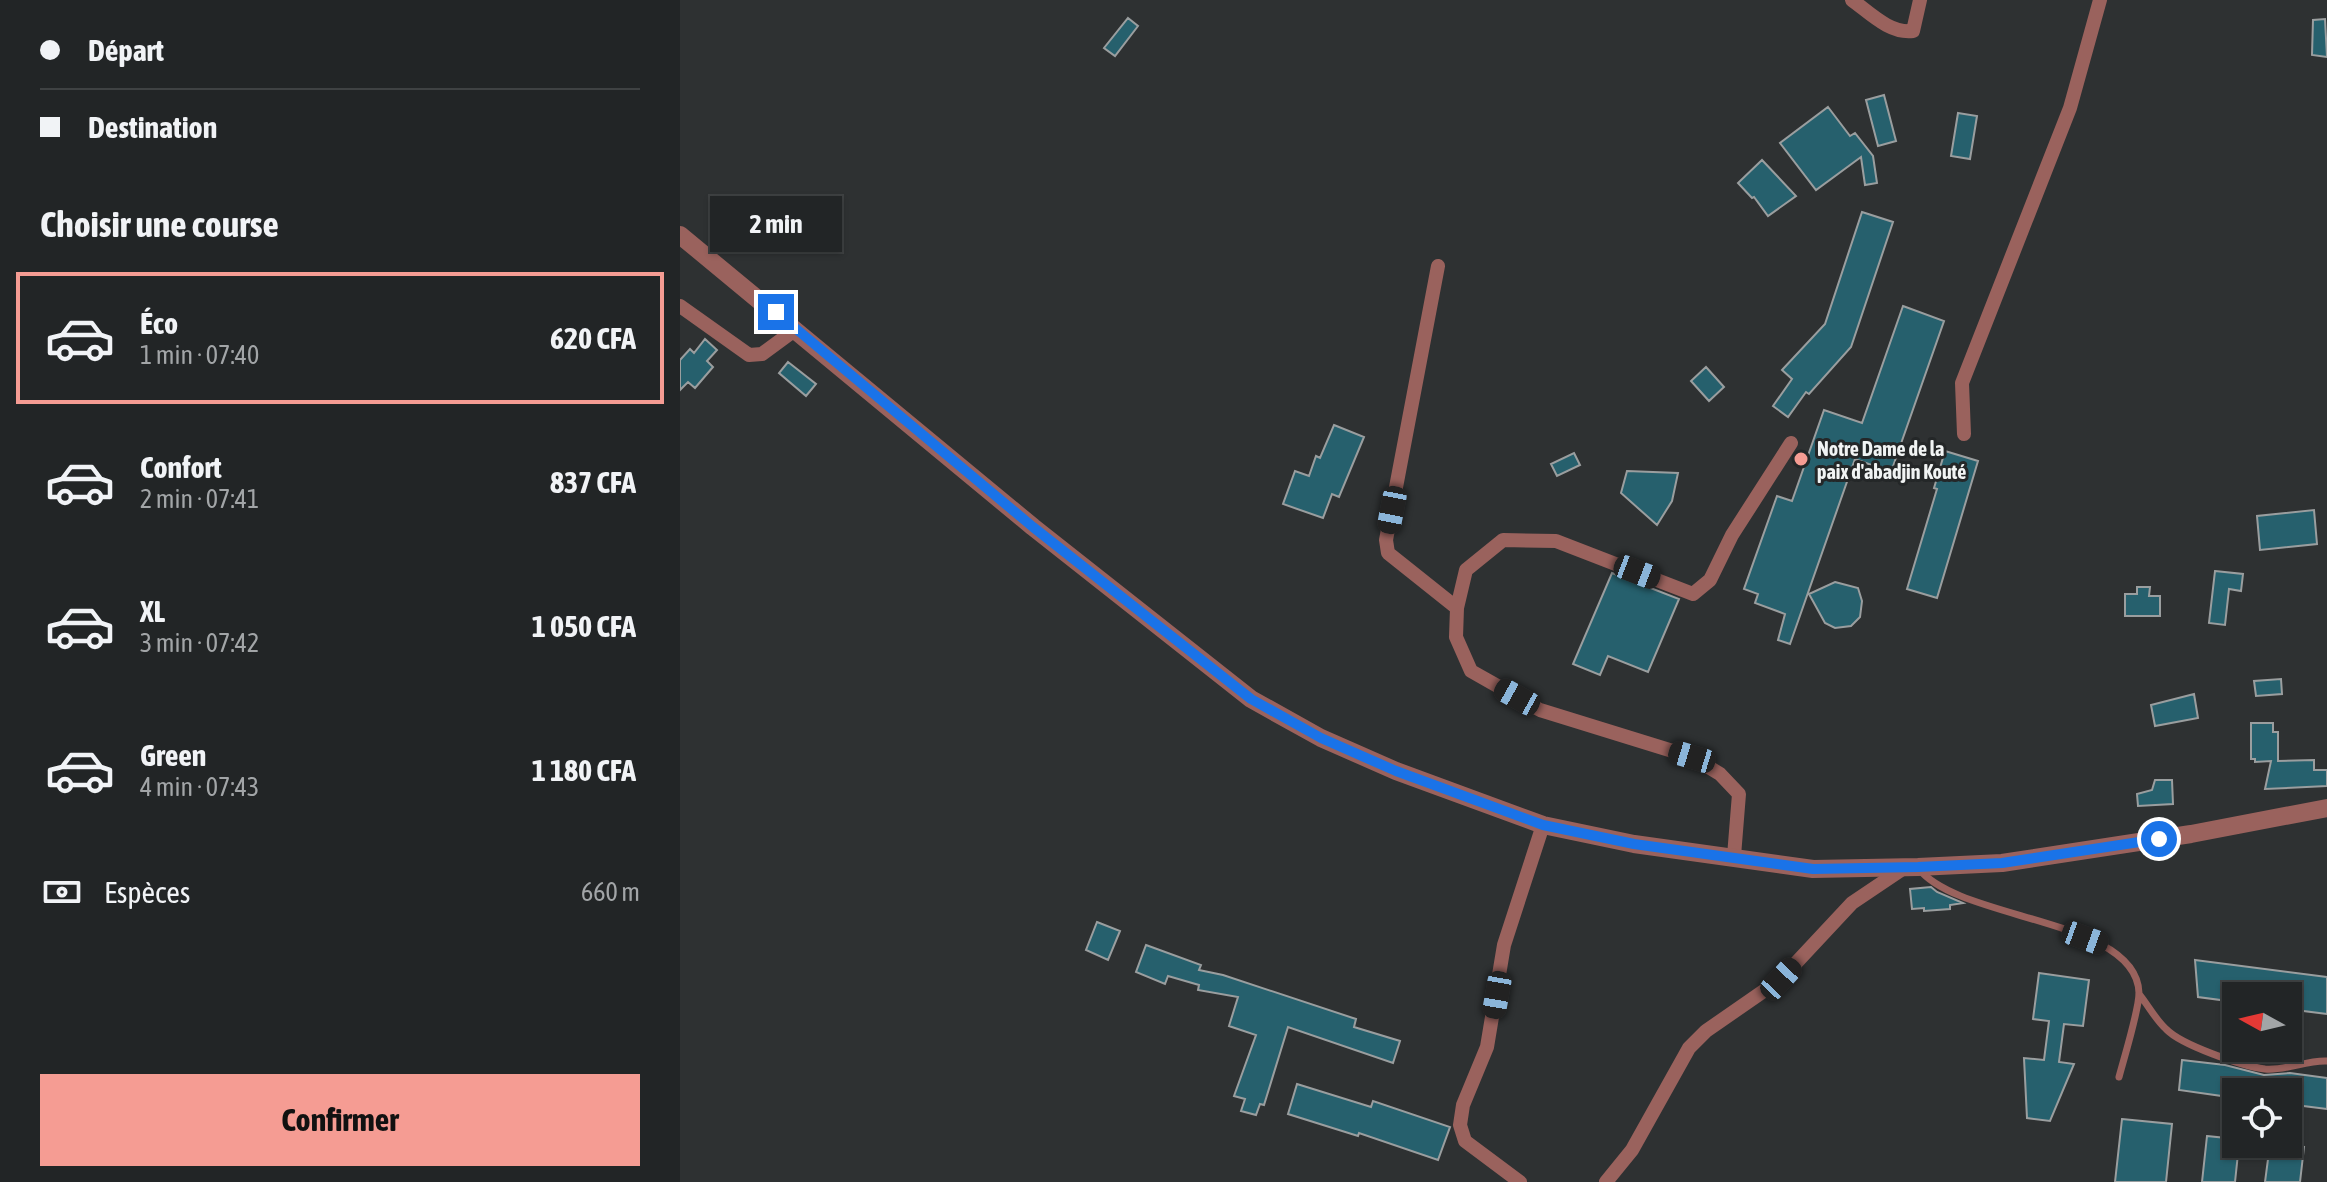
<!DOCTYPE html>
<html lang="fr">
<meta charset="utf-8">
<style>
:root{--surface:#222526;--page:#2e3132;--text:#f1f3f6;--muted:#a2a5a7;--line:#3f4243;--accent:#f59c93}
body{margin:0;font-family:"Asap Condensed",sans-serif;background:var(--page);color:var(--text);height:100vh;display:flex;flex-direction:column;font-size:30px;white-space:nowrap}
*{box-sizing:border-box;margin:0}
p{font-size:26px;color:var(--muted)}
.icon{flex:none;width:44px;height:44px;fill:none;stroke:currentColor;stroke-width:2;stroke-linecap:round;stroke-linejoin:round}
.map{position:relative;flex:1;overflow:hidden}
.drawer{display:flex;flex-direction:column;background:var(--surface);width:680px}
.drawer>*{flex:none}
.top-card{display:grid;align-content:center;height:176px;padding:0 40px;background:var(--surface)}
.needle{width:52px;rotate:278deg}
.controls{position:absolute;left:1542px;top:982px;display:grid;gap:16px}
.controls a{display:grid;place-items:center;width:80px;height:80px;border-radius:0px;background:var(--surface);box-shadow:0 2px 6px #0004,0 0 0 2px var(--line);font-size:40px}
.end{position:absolute;width:36px;height:36px;margin:-18px;border:10px solid #1a73e8;background:#fff;box-shadow:0 0 0 4px #fff}
.from{border-radius:50%}
.bubble{position:absolute;height:56px;border-radius:0px;background:var(--surface);box-shadow:0 2px 6px #0004,0 0 0 2px var(--line);font-size:26px;font-weight:700;line-height:56px;text-align:center}
.car{position:absolute;width:24px;height:48px;margin:-24px -12px;border-radius:10px;box-shadow:0 0 6px 2px #0007;background:linear-gradient(#222 24%,#8ab4d8 0 40%,#222 0 76%,#8ab4d8 0 86%,#222 0)}
.top-card b{display:flex;align-items:center;gap:28px;height:76px;font-size:30px}
.top-card b+b{border-top:2px solid var(--line)}
.top-card i{width:20px;height:20px;background:var(--text)}
ul{padding:0;list-style:none}
li{display:flex;align-items:center;gap:24px;height:132px;margin:0 16px 12px;padding:0 24px;border:4px solid transparent;border-radius:0px}
li div{flex:1}
li b{display:block;font-size:30px}
li em{font-style:normal;font-weight:700}
li.selected{border-color:var(--accent)}
li>.icon{width:72px;height:72px;stroke-width:1.5}
h2{padding:0 40px;font-size:36px;line-height:96px}
.pay{display:flex;align-items:center;gap:20px;height:88px;padding:0 40px;font-size:30px}
.pay p{margin-inline-start:auto}
.button{display:flex;gap:16px;margin-top:auto;padding:16px 40px}
.button a{flex:1;height:92px;border-radius:0px;background:var(--accent);color:#111;font-size:32px;font-weight:700;line-height:92px;text-align:center}
main{display:flex;flex:1;min-height:0}
.map>svg:first-child{display:block}
</style>
<main>
<section class="drawer">
<div class="top-card">
<b><i class="from"></i>Départ</b>
<b><i></i>Destination</b>
</div>
<h2>Choisir une course</h2>
<ul>
<li class="selected"><svg class="icon" aria-label="car" viewBox="0 0 24 24"><path d="M5 17H2v-5l4-1 3-4h7l3 4 3 1v5h-3M9 17h6M6 11h13"/><circle cx="7" cy="17" r="2"/><circle cx="17" cy="17" r="2"/></svg><div><b>Éco</b><p>1 min · 07:40</p></div><em>620 CFA</em></li>
<li><svg class="icon" aria-label="car" viewBox="0 0 24 24"><path d="M5 17H2v-5l4-1 3-4h7l3 4 3 1v5h-3M9 17h6M6 11h13"/><circle cx="7" cy="17" r="2"/><circle cx="17" cy="17" r="2"/></svg><div><b>Confort</b><p>2 min · 07:41</p></div><em>837 CFA</em></li>
<li><svg class="icon" aria-label="car" viewBox="0 0 24 24"><path d="M5 17H2v-5l4-1 3-4h7l3 4 3 1v5h-3M9 17h6M6 11h13"/><circle cx="7" cy="17" r="2"/><circle cx="17" cy="17" r="2"/></svg><div><b>XL</b><p>3 min · 07:42</p></div><em>1 050 CFA</em></li>
<li><svg class="icon" aria-label="car" viewBox="0 0 24 24"><path d="M5 17H2v-5l4-1 3-4h7l3 4 3 1v5h-3M9 17h6M6 11h13"/><circle cx="7" cy="17" r="2"/><circle cx="17" cy="17" r="2"/></svg><div><b>Green</b><p>4 min · 07:43</p></div><em>1 180 CFA</em></li>
</ul>
<div class="pay"><svg class="icon" aria-label="cash" viewBox="0 0 24 24"><path d="M3 7h18v10H3z"/><circle cx="12" cy="12" r="2"/></svg>Espèces<p>660 m</p></div>
<div class="button"><a>Confirmer</a></div>
</section>
<div class="map">
<svg width="1647" height="1182" viewBox="0 0 1647 1182">
<rect width="100%" height="100%" fill="#2e3132"/>
<path fill="#26606d" stroke="#9a9e9f" stroke-width="2" d="M 448,18 L 458,26 L 435,56 L 424,48 Z
M 1645,19 L 1647,57 L 1632,55 L 1633,20 Z
M 1204,95 L 1216,141 L 1198,146 L 1186,100 Z
M 1148,107 L 1170,136 L 1175,133 L 1193,156 L 1197,183 L 1185,185 L 1181,157 L 1136,190 L 1100,143 Z
M 1278,113 L 1297,116 L 1290,159 L 1271,156 Z
M 1082,160 L 1116,196 L 1088,216 L 1074,197 L 1072,198 L 1058,183 Z
M 1182,212 L 1213,222 L 1171,347 L 1129,394 L 1126,392 L 1108,417 L 1093,406 L 1112,379 L 1102,370 L 1145,324 Z
M 1223,306 L 1264,321 L 1211,472 L 1175,459 L 1110,644 L 1098,640 L 1105,614 L 1075,603 L 1078,594 L 1064,589 L 1097,496 L 1112,501 L 1144,410 L 1182,423 Z
M 25,339 L 37,350 L 27,361 L 33,367 L 15,388 L 8,382 L 0,390 L 0,360 L 10,349 L 14,353 Z
M 108,362 L 136,384 L 126,396 L 99,373 Z
M 1026,367 L 1044,387 L 1029,401 L 1011,381 Z
M 654,425 L 684,437 L 659,497 L 652,494 L 643,518 L 603,504 L 615,471 L 629,476 L 636,456 L 640,458 Z
M 1265,451 L 1298,461 L 1257,598 L 1227,589 L 1257,489 L 1254,488 Z
M 894,453 L 900,465 L 877,476 L 871,464 Z
M 947,471 L 998,473 L 992,501 L 977,525 L 941,493 Z
M 1634,510 L 1637,544 L 1580,550 L 1577,516 Z
M 1535,571 L 1563,574 L 1561,591 L 1549,589 L 1545,625 L 1529,623 Z
M 932,573 L 999,599 L 968,672 L 928,656 L 920,675 L 893,664 Z
M 1155,582 L 1178,588 L 1182,601 L 1180,617 L 1171,626 L 1155,628 L 1145,623 L 1129,594 Z
M 1457,587 L 1470,587 L 1469,596 L 1480,596 L 1480,616 L 1445,616 L 1445,594 L 1457,594 Z
M 1601,679 L 1602,694 L 1576,696 L 1574,681 Z
M 1514,694 L 1518,718 L 1475,726 L 1471,705 Z
M 1571,723 L 1593,723 L 1593,732 L 1598,732 L 1598,761 L 1634,760 L 1634,770 L 1647,770 L 1647,786 L 1585,789 L 1591,761 L 1575,762 L 1575,759 L 1571,759 Z
M 1475,780 L 1492,780 L 1493,804 L 1458,806 L 1457,794 L 1472,790 Z
M 1251,887 L 1257,892 L 1283,903 L 1270,905 L 1270,909 L 1244,911 L 1244,908 L 1232,909 L 1230,889 Z
M 417,922 L 440,931 L 428,960 L 406,950 Z
M 466,945 L 521,965 L 519,970 L 543,975 L 676,1019 L 674,1027 L 720,1041 L 713,1063 L 608,1027 L 584,1105 L 580,1104 L 576,1115 L 561,1111 L 565,1099 L 554,1096 L 576,1035 L 549,1026 L 558,997 L 518,990 L 519,985 L 488,976 L 485,984 L 456,972 Z
M 1515,960 L 1647,977 L 1647,1014 L 1608,1009 L 1608,996 L 1556,996 L 1556,1002 L 1518,997 Z
M 1359,973 L 1409,980 L 1403,1026 L 1384,1024 L 1379,1062 L 1394,1064 L 1370,1121 L 1347,1118 L 1344,1058 L 1364,1060 L 1369,1021 L 1353,1019 Z
M 1502,1060 L 1545,1065 L 1584,1075 L 1610,1073 L 1647,1078 L 1647,1109 L 1608,1104 L 1608,1092 L 1556,1092 L 1556,1098 L 1499,1090 Z
M 617,1084 L 691,1107 L 693,1101 L 770,1127 L 758,1160 L 679,1133 L 678,1136 L 608,1114 Z
M 1442,1119 L 1492,1124 L 1486,1182 L 1435,1182 Z
M 1527,1136 L 1556,1139 L 1556,1144 L 1559,1144 L 1555,1182 L 1522,1182 Z
M 1590,1144 L 1624,1147 L 1620,1182 L 1585,1182 Z"/>
<g fill="none" stroke-linecap="round" stroke-linejoin="round">
<path stroke="#9a625d" stroke-width="7" d="M 1239,869 C 1280,921 1457,918 1459,993 C 1459,1010 1444,1058 1439,1077
M 1459,994 C 1468,1005 1475,1019 1486,1029 C 1501,1045 1562,1066 1585,1069 C 1606,1071 1626,1060 1647,1061"/>
<path stroke="#9a625d" stroke-width="14" d="M 1172,0 C 1190,13 1210,34 1233,31 L 1240,0
M 758,266 L 706,540 L 708,553 L 777,608
M 0,306 L 69,355 L 82,354 L 116,329
M 1284,434 L 1282,383 L 1390,108 L 1420,0
M 1054,856 L 1059,794 L 1040,774 L 1012,757 L 860,710 L 791,671 L 776,637 L 777,608 L 786,570 L 823,540 L 876,541 L 1013,594 L 1030,580 L 1052,535 L 1111,443
M 840,1182 L 785,1141 L 780,1125 L 783,1105 L 807,1047 L 824,945 L 863,825
M 926,1182 L 952,1150 L 1009,1048 L 1026,1031 L 1101,979 L 1172,903 L 1224,868"/>
<path stroke="#9a625d" stroke-width="18" d="M 0,235 L 353,527 L 571,699 L 641,738 L 716,771 L 863,825 L 954,844 L 1133,869 L 1238,867 L 1322,863 L 1511,834 L 1647,808"/>
</g>
<g fill="none" stroke-linecap="round" stroke-linejoin="round">
<path stroke="#1a73e8" stroke-width="10" d="M 96,312 L 353,527 L 571,699 L 641,738 L 716,771 L 863,825 L 954,844 L 1133,869 L 1238,867 L 1322,863 L 1479,839"/>
</g>
<circle fill="#f59c93" stroke="#242728" stroke-width="3" cx="1121" cy="459" r="8"/>
<g text-anchor="middle" dominant-baseline="central" stroke-width="6" stroke-linejoin="round" paint-order="stroke">
<g font-size="20" font-weight="bold" fill="#f1f4f4" stroke="#242728" text-anchor="start">
<text x="1137" y="448">Notre Dame de la<tspan x="1137" dy="23">paix d'abadjin Kouté</tspan></text>
</g>
</g>
</svg>
<div class="controls">
<a><svg class="needle" viewBox="-14 -14 28 28"><path d="M0-13l5 13h-10z" fill="#e53935"/><path d="M0 13l5-13h-10z" fill="#a2a5a7"/></svg></a>
<a><svg class="icon" aria-label="locate" viewBox="0 0 24 24"><circle cx="12" cy="12" r="6"/><path d="M12 2v4M12 18v4M2 12h4M18 12h4"/></svg></a>
</div>
<i class="end from" style="left:1479px;top:839px"></i>
<i class="end" style="left:96px;top:312px"></i>
<div class="bubble" style="left:30px;top:196px;width:132px">2 min</div>
<i class="car" style="left:712px;top:510px;rotate:191deg"></i>
<i class="car" style="left:957px;top:572px;rotate:111deg"></i>
<i class="car" style="left:837px;top:697px;rotate:299deg"></i>
<i class="car" style="left:1012px;top:757px;rotate:287deg"></i>
<i class="car" style="left:1405px;top:938px;rotate:110deg"></i>
<i class="car" style="left:1101px;top:979px;rotate:43deg"></i>
<i class="car" style="left:817px;top:995px;rotate:190deg"></i>
</div>
</main>
